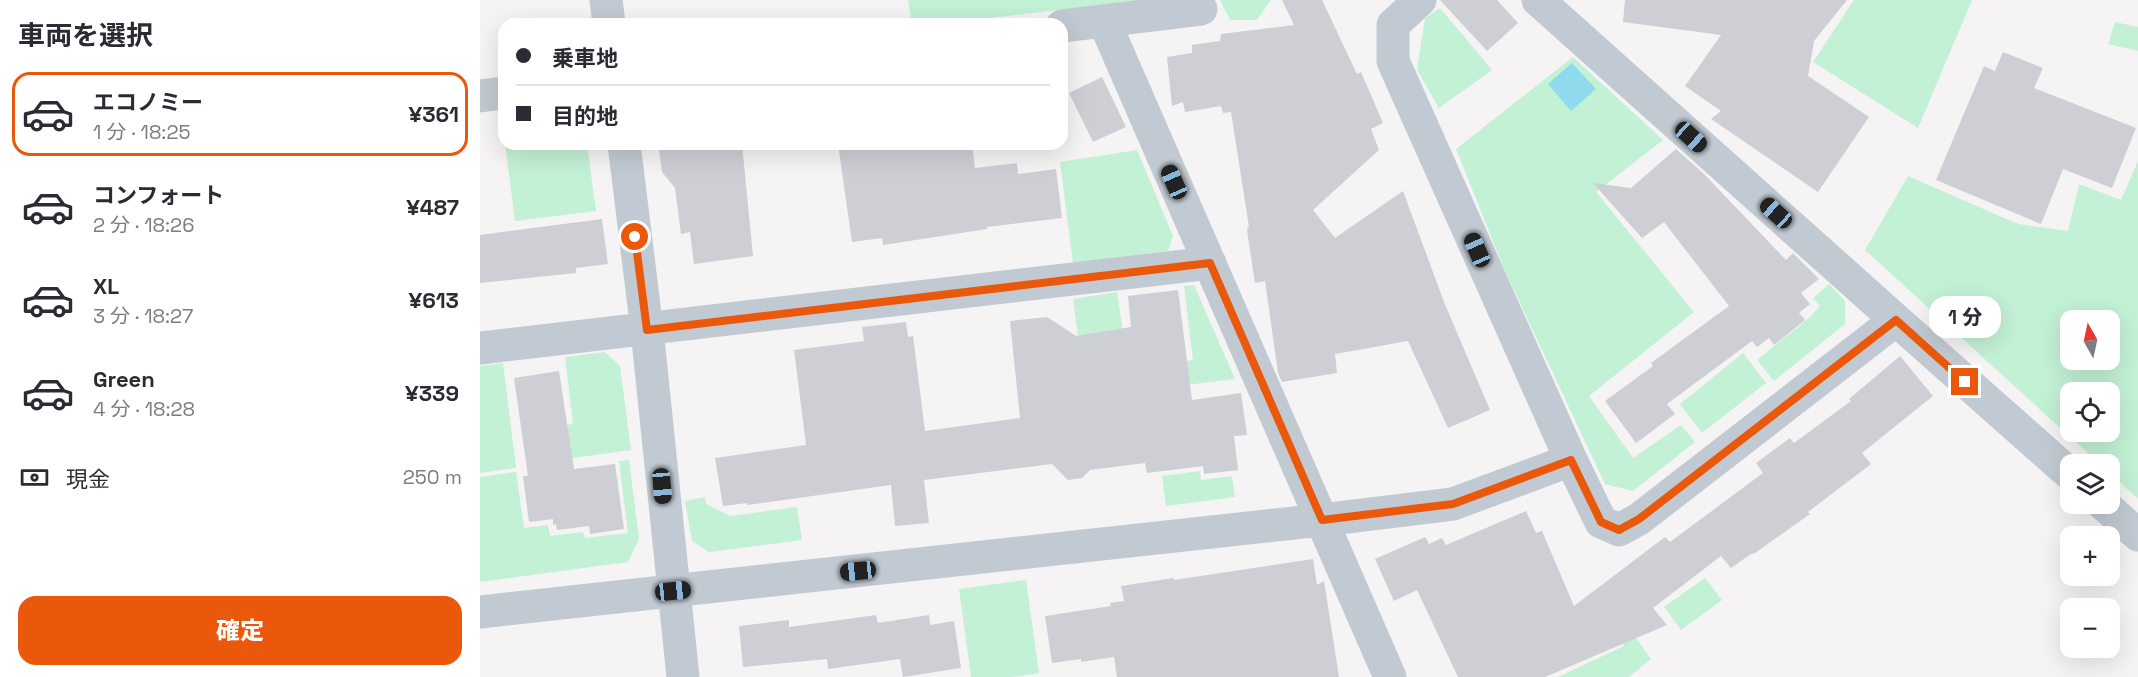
<!DOCTYPE html>
<html lang="ja">
<meta charset="utf-8">
<style>
:root{--surface:#fff;--page:#f7f7f7;--text:#2b2b33;--muted:#7c7c81;--line:#e1e1e2;--accent:#ea580c}
body{margin:0;font-family:"Space Grotesk","Noto Sans JP",sans-serif;background:var(--page);color:var(--text);height:100vh;display:flex;flex-direction:column;font-size:22px;white-space:nowrap}
*{box-sizing:border-box;margin:0}
p{font-size:20px;color:var(--muted)}
.icon{flex:none;width:33px;height:33px;fill:none;stroke:currentColor;stroke-width:2;stroke-linecap:round;stroke-linejoin:round}
.map{position:relative;flex:1;overflow:hidden}
.sheet{display:flex;flex-direction:column;background:var(--surface);width:480px}
.sheet>*{flex:none}
.banner{position:absolute;left:18px;top:18px;width:570px;height:132px;border-radius:18px;box-shadow:0 6px 24px #0002;display:grid;align-content:center;height:132px;padding:0 18px;background:var(--surface)}
.needle{width:39px;rotate:351deg}
.tools{position:absolute;left:1580px;top:310px;display:grid;gap:12px}
.tools a{display:grid;place-items:center;width:60px;height:60px;border-radius:12px;background:var(--surface);box-shadow:0 6px 24px #0002;font-size:30px}
.end{position:absolute;width:27px;height:27px;margin:-14px;border:8px solid #ea580c;background:#fff;box-shadow:0 0 0 3px #fff}
.from{border-radius:50%}
.bubble{position:absolute;height:42px;border-radius:18px;background:var(--surface);box-shadow:0 6px 24px #0002;font-size:20px;font-weight:800;line-height:42px;text-align:center}
.car{position:absolute;width:18px;height:36px;margin:-18px -9px;border-radius:8px;box-shadow:0 0 4px 2px #0007;background:linear-gradient(#222 24%,#8ab4d8 0 40%,#222 0 76%,#8ab4d8 0 86%,#222 0)}
.banner b{display:flex;align-items:center;gap:21px;height:57px;font-size:22px}
.banner b+b{border-top:2px solid var(--line)}
.banner i{width:15px;height:15px;background:var(--text)}
ul{padding:0;list-style:none}
li{display:flex;align-items:center;gap:18px;height:84px;margin:0 12px 9px;padding:0 6px;border:3px solid transparent;border-radius:18px}
li div{flex:1}
li b{display:block;font-size:22px}
li em{font-style:normal;font-weight:800}
li.active{border-color:var(--accent)}
li>.icon{width:54px;height:54px;stroke-width:1.5}
h2{padding:0 18px;font-size:27px;line-height:72px}
.pay{display:flex;align-items:center;gap:15px;height:66px;padding:0 18px;font-size:22px}
.pay p{margin-inline-start:auto}
.cta{display:flex;gap:12px;margin-top:auto;padding:12px 18px}
.cta a{flex:1;height:69px;border-radius:18px;background:var(--accent);color:#fff;font-size:24px;font-weight:800;line-height:69px;text-align:center}
main{display:flex;flex:1;min-height:0}
.map>svg:first-child{display:block}
</style>
<main>
<section class="sheet">
<h2>車両を選択</h2>
<ul>
<li class="active"><svg class="icon" aria-label="car" viewBox="0 0 24 24"><path d="M5 17H2v-5l4-1 3-4h7l3 4 3 1v5h-3M9 17h6M6 11h13"/><circle cx="7" cy="17" r="2"/><circle cx="17" cy="17" r="2"/></svg><div><b>エコノミー</b><p>1 分 · 18:25</p></div><em>¥361</em></li>
<li><svg class="icon" aria-label="car" viewBox="0 0 24 24"><path d="M5 17H2v-5l4-1 3-4h7l3 4 3 1v5h-3M9 17h6M6 11h13"/><circle cx="7" cy="17" r="2"/><circle cx="17" cy="17" r="2"/></svg><div><b>コンフォート</b><p>2 分 · 18:26</p></div><em>¥487</em></li>
<li><svg class="icon" aria-label="car" viewBox="0 0 24 24"><path d="M5 17H2v-5l4-1 3-4h7l3 4 3 1v5h-3M9 17h6M6 11h13"/><circle cx="7" cy="17" r="2"/><circle cx="17" cy="17" r="2"/></svg><div><b>XL</b><p>3 分 · 18:27</p></div><em>¥613</em></li>
<li><svg class="icon" aria-label="car" viewBox="0 0 24 24"><path d="M5 17H2v-5l4-1 3-4h7l3 4 3 1v5h-3M9 17h6M6 11h13"/><circle cx="7" cy="17" r="2"/><circle cx="17" cy="17" r="2"/></svg><div><b>Green</b><p>4 分 · 18:28</p></div><em>¥339</em></li>
</ul>
<div class="pay"><svg class="icon" aria-label="cash" viewBox="0 0 24 24"><path d="M3 7h18v10H3z"/><circle cx="12" cy="12" r="2"/></svg>現金<p>250 m</p></div>
<div class="cta"><a>確定</a></div>
</section>
<div class="map">
<svg width="1658" height="677" viewBox="0 0 1658 677">
<rect width="100%" height="100%" fill="#f5f3f3"/>
<path fill="#c3f1d5" fill-rule="evenodd" d="M 428,0 L 663,0 L 461,24 L 432,24 Z
M 740,0 L 791,0 L 777,20 L 750,20 Z
M 1374,0 L 1492,0 L 1438,128 L 1333,62 Z
M 960,8 L 1012,70 L 959,108 L 937,70 L 945,18 Z
M 1635,22 L 1658,27 L 1658,51 L 1628,44 Z
M 1093,57 L 1183,140 L 1116,192 L 1214,312 L 1109,396 L 1153,458 L 1201,425 L 1215,442 L 1153,491 L 1125,484 L 1025,271 L 976,149 Z
M 25,144 L 107,144 L 116,211 L 35,221 Z
M 657,150 L 693,236 L 688,251 L 593,263 L 580,162 Z
M 1658,161 L 1658,499 L 1629,472 L 1629,465 L 1621,465 L 1385,250 L 1428,176 L 1538,224 L 1588,231 L 1599,184 L 1641,200 ZM 1590,321 L 1629,321 L 1629,360 L 1590,360 ZM 1590,393 L 1629,393 L 1629,432 L 1590,432 Z
M 1349,284 L 1365,301 L 1365,324 L 1294,381 L 1277,360 L 1330,317 L 1340,306 L 1333,298 Z
M 714,285 L 755,379 L 657,391 L 655,369 L 713,360 L 704,286 Z
M 637,292 L 651,387 L 606,394 L 593,299 Z
M 125,352 L 140,366 L 151,450 L 57,463 L 66,428 L 93,424 L 85,357 Z
M 1263,353 L 1286,383 L 1222,433 L 1200,404 Z
M 23,363 L 36,468 L 0,473 L 0,366 Z
M 149,460 L 159,539 L 148,562 L 0,582 L 0,477 L 36,472 L 44,528 L 68,525 L 70,536 L 103,532 L 105,538 L 148,533 L 139,461 Z
M 720,471 L 721,480 L 752,476 L 755,497 L 686,506 L 682,476 Z
M 225,497 L 226,504 L 250,516 L 317,507 L 322,540 L 229,552 L 212,541 L 205,501 Z
M 1225,578 L 1242,600 L 1201,630 L 1184,607 Z
M 546,580 L 559,673 L 532,677 L 491,677 L 479,589 Z
M 1141,617 L 1171,659 L 1149,677 L 1078,677 L 1144,646 L 1135,623 Z"/>
<path fill="#90daee" d="M 1092,63 L 1116,89 L 1091,111 L 1068,84 Z"/>
<path fill="#cdcfd5" d="M 802,0 L 842,0 L 877,74 L 881,72 L 903,123 L 891,129 L 899,150 L 833,210 L 855,238 L 923,191 L 964,302 L 1010,410 L 968,428 L 928,341 L 855,354 L 857,373 L 802,382 L 798,373 L 785,281 L 775,283 L 768,237 L 767,228 L 769,227 L 751,112 L 743,113 L 741,106 L 705,112 L 703,102 L 692,106 L 687,57 L 712,53 L 712,45 L 740,41 L 741,34 L 814,25 Z
M 960,0 L 1017,0 L 1038,23 L 1007,51 Z
M 1145,0 L 1367,0 L 1334,41 L 1328,76 L 1389,117 L 1338,192 L 1231,119 L 1241,111 L 1205,86 L 1241,35 L 1143,22 Z
M 1523,52 L 1563,68 L 1554,88 L 1656,128 L 1632,188 L 1583,169 L 1561,224 L 1456,180 L 1504,66 L 1515,71 Z
M 622,77 L 646,127 L 613,142 L 589,93 Z
M 178,144 L 262,144 L 273,256 L 214,264 L 210,232 L 201,234 L 195,188 L 182,172 Z
M 358,144 L 492,144 L 495,168 L 537,163 L 538,174 L 576,169 L 582,218 L 507,227 L 507,229 L 403,245 L 402,238 L 372,242 Z
M 1196,149 L 1224,174 L 1306,260 L 1313,253 L 1339,279 L 1321,293 L 1330,304 L 1319,313 L 1325,320 L 1294,345 L 1289,338 L 1277,347 L 1272,341 L 1187,404 L 1195,414 L 1156,443 L 1125,401 L 1173,366 L 1171,363 L 1249,306 L 1184,222 L 1162,238 L 1113,183 L 1151,188 Z
M 122,219 L 128,264 L 96,268 L 96,273 L 0,283 L 0,235 Z
M 698,290 L 712,400 L 761,393 L 767,435 L 754,436 L 758,470 L 724,474 L 723,466 L 667,473 L 665,463 L 610,470 L 602,478 L 588,480 L 572,464 L 444,480 L 449,523 L 415,526 L 411,485 L 267,505 L 267,503 L 243,506 L 235,458 L 326,445 L 314,350 L 384,341 L 382,327 L 426,322 L 428,337 L 433,336 L 445,431 L 540,418 L 530,321 L 567,317 L 596,336 L 651,327 L 648,296 Z
M 1420,356 L 1453,396 L 1382,453 L 1391,464 L 1328,512 L 1330,514 L 1275,553 L 1271,554 L 1251,568 L 1241,556 L 1173,608 L 1187,625 L 1065,677 L 978,677 L 937,590 L 914,601 L 895,559 L 945,537 L 949,544 L 962,538 L 966,545 L 1046,511 L 1056,533 L 1062,531 L 1094,606 L 1185,537 L 1190,542 L 1283,473 L 1276,463 L 1310,438 L 1314,443 L 1371,401 L 1369,399 Z
M 79,371 L 94,469 L 135,464 L 144,529 L 110,534 L 109,526 L 77,530 L 76,524 L 73,525 L 73,519 L 49,522 L 43,476 L 48,476 L 34,378 Z
M 833,559 L 837,585 L 844,581 L 859,677 L 637,677 L 634,657 L 601,662 L 601,659 L 572,663 L 565,616 L 631,606 L 630,603 L 644,601 L 641,586 L 694,578 L 694,580 Z
M 396,615 L 398,623 L 449,615 L 450,625 L 474,621 L 481,668 L 423,677 L 420,659 L 348,669 L 347,659 L 263,667 L 259,626 L 309,620 L 309,627 Z"/>
<g fill="none" stroke-linecap="round" stroke-linejoin="round">
<path stroke="#c1cad2" stroke-width="33" d="M 126,0 L 129,24
M 940,0 L 913,25 L 913,61 L 1091,460 L 1121,522 L 1139,530 L 1159,519 L 1416,320 L 1058,0
M 624,21 L 910,677
M 582,26 L 721,9
M 0,96 L 24,93
M 144,144 L 167,330 L 203,677
M 1416,320 L 1590,474
M 0,348 L 730,263
M 1623,504 L 1658,535
M 0,612 L 842,520 L 973,504 L 1091,460"/>
</g>
<g fill="none" stroke-linecap="round" stroke-linejoin="round">
<path stroke="#ea580c" stroke-width="8" d="M 155,237 L 167,330 L 730,263 L 842,520 L 973,504 L 1091,460 L 1121,522 L 1139,530 L 1159,519 L 1416,320 L 1485,382"/>
</g>
</svg>
<div class="tools">
<a><svg class="needle" viewBox="-14 -14 28 28"><path d="M0-13l5 13h-10z" fill="#e53935"/><path d="M0 13l5-13h-10z" fill="#7c7c81"/></svg></a>
<a><svg class="icon" aria-label="locate" viewBox="0 0 24 24"><circle cx="12" cy="12" r="6"/><path d="M12 2v4M12 18v4M2 12h4M18 12h4"/></svg></a>
<a><svg class="icon" aria-label="layers" viewBox="0 0 24 24"><path d="M12 4l9 5-9 5-9-5zM3 14l9 5 9-5"/></svg></a>
<a>+</a>
<a>−</a>
</div>
<i class="end from" style="left:155px;top:237px"></i>
<i class="end" style="left:1485px;top:382px"></i>
<div class="bubble" style="left:1449px;top:296px;width:72px">1 分</div>
<i class="car" style="left:1211px;top:137px;rotate:132deg"></i>
<i class="car" style="left:694px;top:182px;rotate:336deg"></i>
<i class="car" style="left:1296px;top:213px;rotate:312deg"></i>
<i class="car" style="left:997px;top:250px;rotate:336deg"></i>
<i class="car" style="left:182px;top:486px;rotate:175deg"></i>
<i class="car" style="left:378px;top:571px;rotate:264deg"></i>
<i class="car" style="left:193px;top:591px;rotate:84deg"></i>
<div class="banner">
<b><i class="from"></i>乗車地</b>
<b><i></i>目的地</b>
</div>
</div>
</main>
